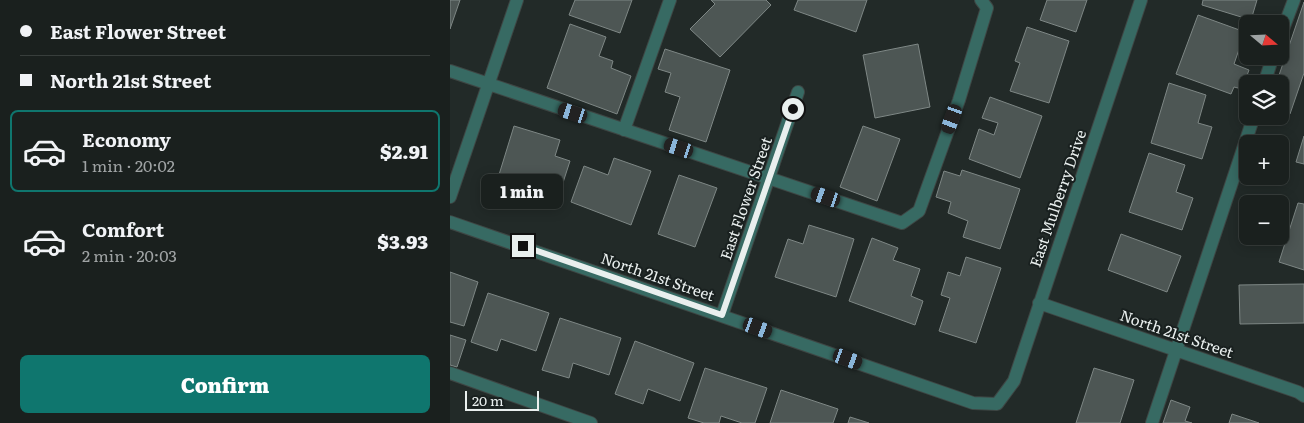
<!DOCTYPE html>
<meta charset="utf-8">
<style>
:root{--surface:#1a201e;--page:#272d2b;--text:#f1f3f6;--muted:#9fa3a4;--line:#383e3c;--accent:#0f766e}
body{margin:0;font-family:Literata,serif;background:var(--page);color:var(--text);height:100vh;display:flex;flex-direction:column;font-size:19px;white-space:nowrap}
*{box-sizing:border-box;margin:0}
p{font-size:16px;color:var(--muted)}
.icon{flex:none;width:28px;height:28px;fill:none;stroke:currentColor;stroke-width:2;stroke-linecap:round;stroke-linejoin:round}
.map{position:relative;flex:1;overflow:hidden}
.drawer{display:flex;flex-direction:column;background:var(--surface);width:450px}
.drawer>*{flex:none}
.banner{display:grid;align-content:center;height:110px;padding:0 20px;background:var(--surface)}
.needle{width:32px;rotate:109deg}
.controls{position:absolute;left:789px;top:15px;display:grid;gap:10px}
.controls a{display:grid;place-items:center;width:50px;height:50px;border-radius:8px;background:var(--surface);box-shadow:0 2px 12px #0003,0 0 0 1px var(--line);font-size:25px}
.scale{position:absolute;left:15px;bottom:12px;width:74px;box-sizing:border-box;padding-left:5px;border:2px solid #e9efee;border-top:0;font-size:14px;line-height:18px;white-space:nowrap;color:#e9efee;-webkit-text-stroke:4px #19201f;paint-order:stroke}
.end{position:absolute;width:22px;height:22px;margin:-11px;border:6px solid #e9efee;background:#111;box-shadow:0 0 0 2px #111}
.from{border-radius:50%}
.bubble{position:absolute;height:35px;border-radius:8px;background:var(--surface);box-shadow:0 2px 12px #0003,0 0 0 1px var(--line);font-size:16px;font-weight:800;line-height:35px;text-align:center}
.car{position:absolute;width:15px;height:30px;margin:-15px -8px;border-radius:6px;box-shadow:0 0 4px 1px #0007;background:linear-gradient(#222 24%,#8ab4d8 0 40%,#222 0 76%,#8ab4d8 0 86%,#222 0)}
.banner b{display:flex;align-items:center;gap:18px;height:48px;font-size:19px}
.banner b+b{border-top:1px solid var(--line)}
.banner i{width:12px;height:12px;background:var(--text)}
ul{padding:0;list-style:none}
li{display:flex;align-items:center;gap:15px;height:82px;margin:0 10px 8px;padding:0 10px;border:2px solid transparent;border-radius:8px}
li div{flex:1}
li b{display:block;font-size:19px}
li em{font-style:normal;font-weight:800}
li.current{border-color:var(--accent)}
li>.icon{width:45px;height:45px;stroke-width:1.5}
.action{display:flex;gap:10px;margin-top:auto;padding:10px 20px}
.action a{flex:1;height:58px;border-radius:8px;background:var(--accent);color:#fff;font-size:20px;font-weight:800;line-height:58px;text-align:center}
main{display:flex;flex:1;min-height:0}
.map>svg:first-child{display:block}
</style>
<main>
<section class="drawer">
<div class="banner">
<b><i class="from"></i>East Flower Street</b>
<b><i></i>North 21st Street</b>
</div>
<ul>
<li class="current"><svg class="icon" aria-label="car" viewBox="0 0 24 24"><path d="M5 17H2v-5l4-1 3-4h7l3 4 3 1v5h-3M9 17h6M6 11h13"/><circle cx="7" cy="17" r="2"/><circle cx="17" cy="17" r="2"/></svg><div><b>Economy</b><p>1 min · 20:02</p></div><em>$2.91</em></li>
<li><svg class="icon" aria-label="car" viewBox="0 0 24 24"><path d="M5 17H2v-5l4-1 3-4h7l3 4 3 1v5h-3M9 17h6M6 11h13"/><circle cx="7" cy="17" r="2"/><circle cx="17" cy="17" r="2"/></svg><div><b>Comfort</b><p>2 min · 20:03</p></div><em>$3.93</em></li>
</ul>
<div class="action"><a>Confirm</a></div>
</section>
<div class="map">
<svg width="854" height="423" viewBox="0 0 854 423">
<rect width="100%" height="100%" fill="#222a28"/>
<path fill="#4d5654" stroke="#7e8785" d="M 0,0 L 10,0 L 0,29 Z
M 125,0 L 182,0 L 170,33 L 119,15 Z
M 261,0 L 316,0 L 321,5 L 270,57 L 240,29 L 265,4 Z
M 348,0 L 417,0 L 406,32 L 344,10 Z
M 597,0 L 637,0 L 626,32 L 590,20 Z
M 753,0 L 807,0 L 801,20 L 752,5 Z
M 854,2 L 854,73 L 840,114 L 830,111 L 830,84 L 826,84 Z
M 748,15 L 795,32 L 784,64 L 799,70 L 792,89 L 784,87 L 781,94 L 726,74 Z
M 120,24 L 156,37 L 149,56 L 163,61 L 161,68 L 181,76 L 167,114 L 97,88 Z
M 577,27 L 619,41 L 599,103 L 560,91 L 570,63 L 565,61 Z
M 468,44 L 480,107 L 425,118 L 413,55 Z
M 215,49 L 280,70 L 256,142 L 219,130 L 230,97 L 215,92 L 221,73 L 208,69 Z
M 719,83 L 756,95 L 748,123 L 762,127 L 752,159 L 701,143 Z
M 540,97 L 592,116 L 570,178 L 519,159 L 529,129 L 544,135 L 548,123 L 532,118 Z
M 64,126 L 110,140 L 105,156 L 120,161 L 108,198 L 48,178 Z
M 413,126 L 450,139 L 427,201 L 390,187 Z
M 854,136 L 854,164 L 846,162 Z
M 699,153 L 735,165 L 726,192 L 743,198 L 732,230 L 679,212 Z
M 164,158 L 201,171 L 181,225 L 121,202 L 134,166 L 158,175 Z
M 512,170 L 570,189 L 550,249 L 513,237 L 518,221 L 498,213 L 501,202 L 486,197 L 494,171 L 510,176 Z
M 229,175 L 267,188 L 245,247 L 208,234 Z
M 848,203 L 854,204 L 854,270 L 829,262 Z
M 359,225 L 404,239 L 386,297 L 325,277 L 338,239 L 353,244 Z
M 671,234 L 731,256 L 717,292 L 658,270 Z
M 422,238 L 448,248 L 443,260 L 470,269 L 461,296 L 473,301 L 465,325 L 399,301 Z
M 516,257 L 551,268 L 526,343 L 489,331 L 500,298 L 491,295 L 498,272 L 510,276 Z
M 0,272 L 28,282 L 14,326 L 0,322 Z
M 854,284 L 854,323 L 790,324 L 789,285 Z
M 38,293 L 99,313 L 86,351 L 51,339 L 47,351 L 21,342 Z
M 110,318 L 171,338 L 159,375 L 123,363 L 119,378 L 92,370 Z
M 0,335 L 16,340 L 7,367 L 0,365 Z
M 185,341 L 244,363 L 230,401 L 198,389 L 193,404 L 165,394 Z
M 255,368 L 317,388 L 305,423 L 292,423 L 271,416 L 269,423 L 254,423 L 238,418 Z
M 644,368 L 684,380 L 670,423 L 626,423 Z
M 331,390 L 388,409 L 383,423 L 320,423 Z
M 721,400 L 740,407 L 735,421 L 742,423 L 713,423 Z
M 782,414 L 809,423 L 779,423 Z
M 400,417 L 419,423 L 398,423 Z"/>
<g fill="none" stroke-linecap="round" stroke-linejoin="round">
<defs>
<path id="minor" d="M 830,37 L 844,0
M 0,71 L 452,223 L 469,211 L 509,100 L 537,8 L 531,0
M 814,84 L 823,56
M 174,130 L 220,0
M 0,197 L 67,0
M 0,222 L 523,403 L 547,404 L 564,381 L 691,0
M 589,303 L 848,392 L 854,396
M 272,315 L 348,92
M 0,373 L 141,423
M 702,423 L 804,116"/>
</defs>
<use href="#minor" stroke="#3e4644" stroke-width="14"/>
<use href="#minor" stroke="#376a63" stroke-width="12"/>
</g>
<g fill="none" stroke-linecap="round" stroke-linejoin="round">
<path stroke="#e9efee" stroke-width="6" d="M 73,246 L 272,315 L 343,109"/>
</g>
<g text-anchor="middle" dominant-baseline="central" stroke-width="4" stroke-linejoin="round" paint-order="stroke">
<g font-size="15" fill="#e9efee" stroke="#19201f">
<text transform="translate(295 198) rotate(-71)">East Flower Street</text>
<text transform="translate(607 198) rotate(-71)">East Mulberry Drive</text>
<text transform="translate(208 276) rotate(19)">North 21st Street</text>
<text transform="translate(727 333) rotate(19)">North 21st Street</text>
</g>
</g>
</svg>
<div class="controls">
<a><svg class="needle" viewBox="-14 -14 28 28"><path d="M0-13l5 13h-10z" fill="#e53935"/><path d="M0 13l5-13h-10z" fill="#9fa3a4"/></svg></a>
<a><svg class="icon" aria-label="layers" viewBox="0 0 24 24"><path d="M12 4l9 5-9 5-9-5zM3 14l9 5 9-5"/></svg></a>
<a>+</a>
<a>−</a>
</div>
<div class="scale">20 m</div>
<i class="end from" style="left:343px;top:109px"></i>
<i class="end" style="left:73px;top:246px"></i>
<div class="bubble" style="left:31px;top:174px;width:82px">1 min</div>
<i class="car" style="left:123px;top:113px;rotate:288deg"></i>
<i class="car" style="left:502px;top:119px;rotate:200deg"></i>
<i class="car" style="left:229px;top:148px;rotate:288deg"></i>
<i class="car" style="left:376px;top:197px;rotate:289deg"></i>
<i class="car" style="left:308px;top:328px;rotate:110deg"></i>
<i class="car" style="left:398px;top:359px;rotate:110deg"></i>
</div>
</main>
